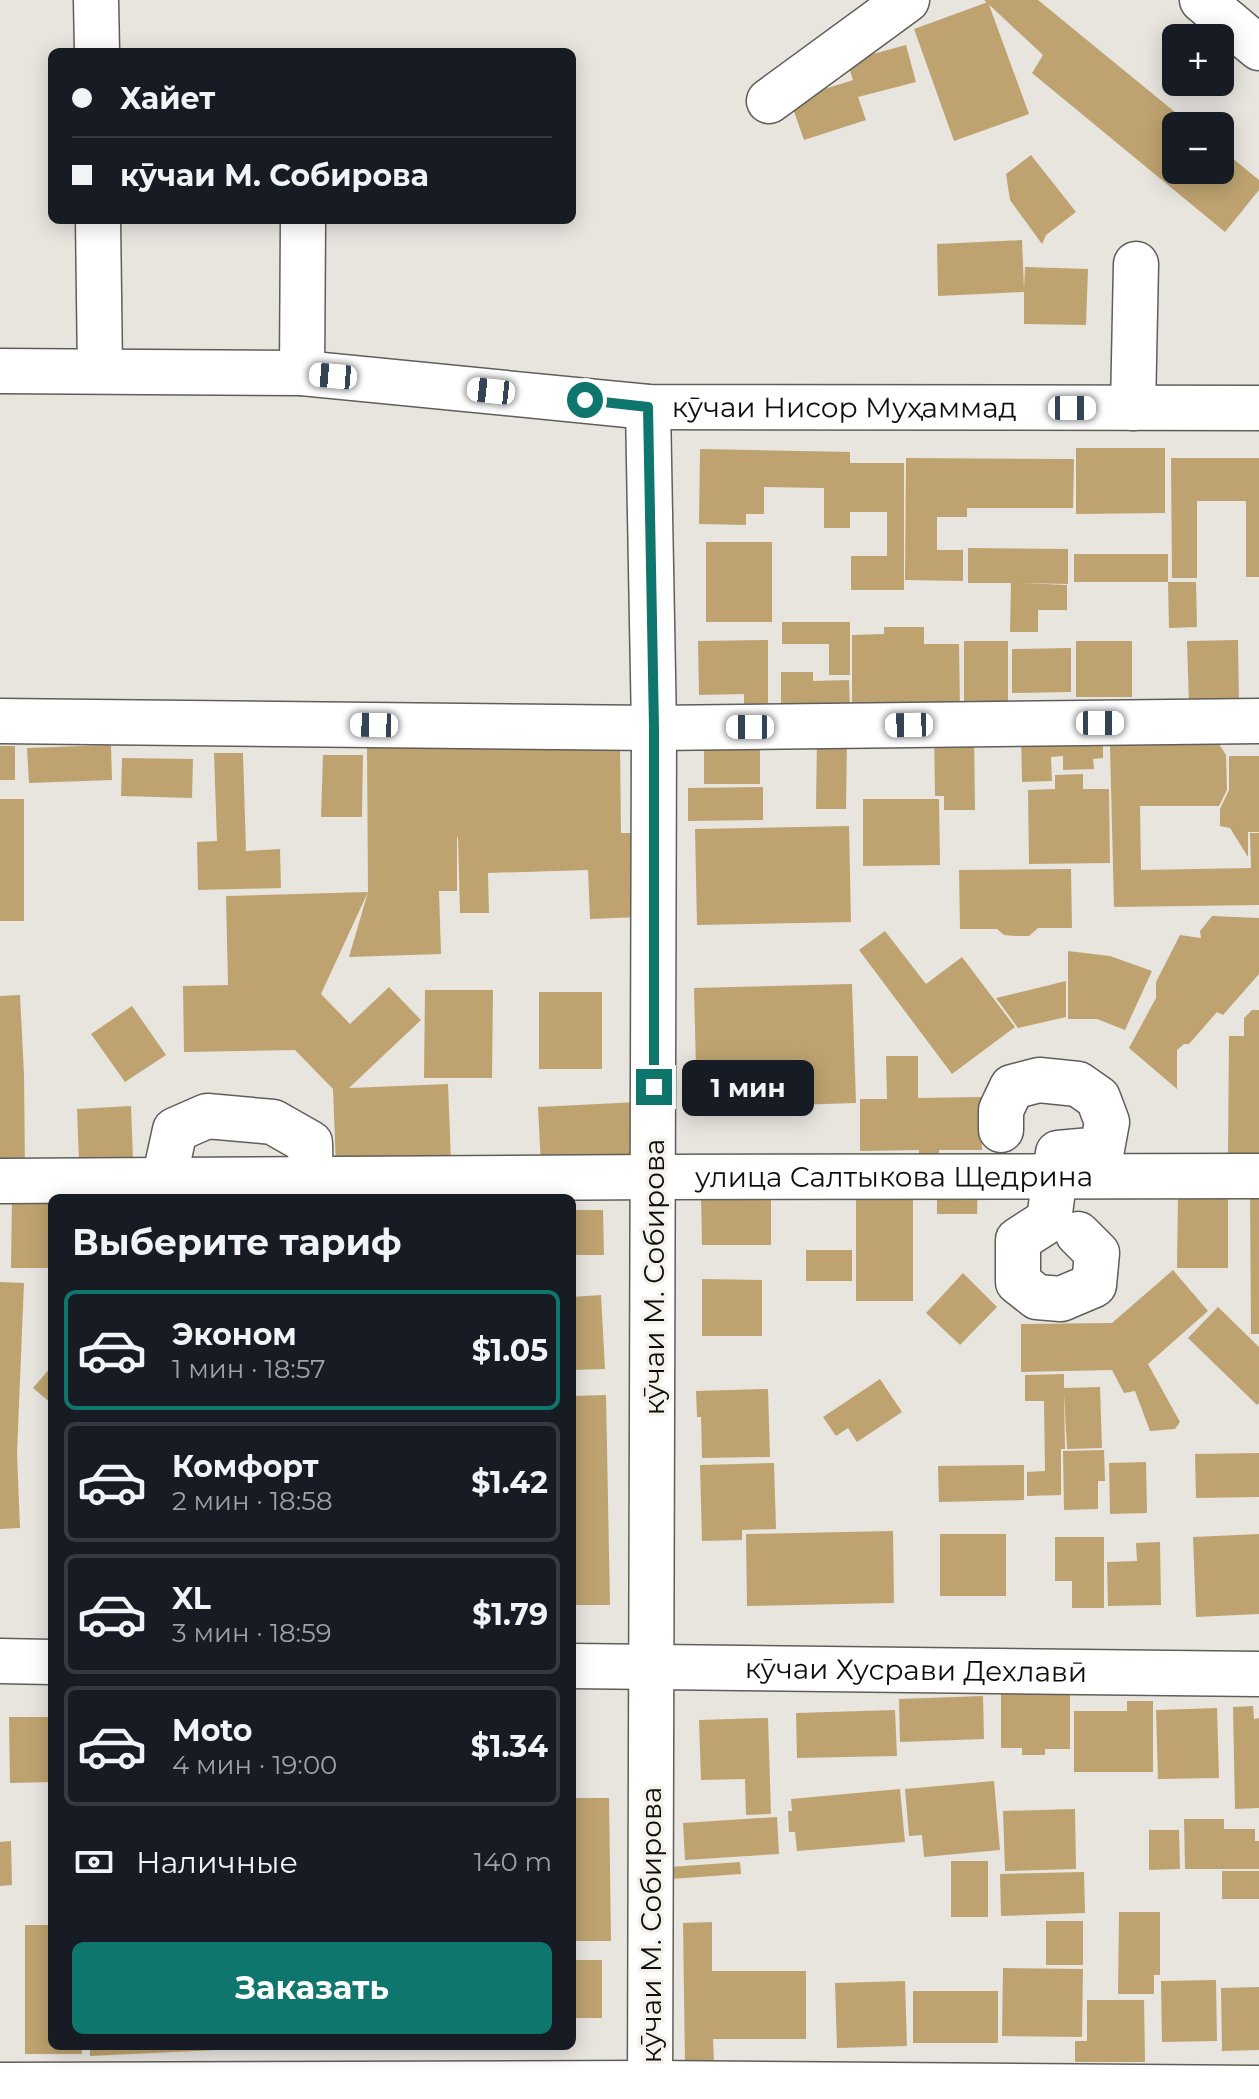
<!DOCTYPE html>
<html lang="ru">
<meta charset="utf-8">
<style>
:root{--surface:#171b24;--page:#242831;--text:#f1f3f6;--muted:#9ea1a6;--line:#363941;--accent:#0f766e}
body{margin:0;font-family:Montserrat,sans-serif;background:var(--page);color:var(--text);height:100vh;display:flex;flex-direction:column;font-size:30px;white-space:nowrap}
*{box-sizing:border-box;margin:0}
p{font-size:26px;color:var(--muted)}
.icon{flex:none;width:44px;height:44px;fill:none;stroke:currentColor;stroke-width:2;stroke-linecap:round;stroke-linejoin:round}
.map{position:relative;flex:1;overflow:hidden}
.side{position:absolute;left:48px;top:1194px;width:528px;height:856px;display:flex;flex-direction:column;background:var(--surface);border-radius:12px;box-shadow:0 4px 20px #0003}
.side>*{flex:none}
.hud{position:absolute;left:48px;top:48px;width:528px;height:176px;border-radius:12px;box-shadow:0 4px 20px #0003;display:grid;align-content:center;height:176px;padding:0 24px;background:var(--surface)}
.controls{position:absolute;left:1162px;top:24px;display:grid;gap:16px}
.controls a{display:grid;place-items:center;width:72px;height:72px;border-radius:12px;background:var(--surface);box-shadow:0 4px 20px #0003;font-size:40px}
.end{position:absolute;width:36px;height:36px;margin:-18px;border:10px solid #0f766e;background:#fff;box-shadow:0 0 0 4px #fff}
.from{border-radius:50%}
.bubble{position:absolute;height:56px;border-radius:12px;background:var(--surface);box-shadow:0 4px 20px #0003;font-size:26px;font-weight:700;line-height:56px;text-align:center}
.car{position:absolute;width:24px;height:48px;margin:-24px -12px;border-radius:10px;box-shadow:0 0 6px 2px #0007;background:linear-gradient(#fff 24%,#345 0 40%,#fff 0 76%,#345 0 86%,#fff 0)}
.hud b{display:flex;align-items:center;gap:28px;height:76px;font-size:30px}
.hud b+b{border-top:2px solid var(--line)}
.hud i{width:20px;height:20px;background:var(--text)}
ul{padding:0;list-style:none}
li{display:flex;align-items:center;gap:24px;height:120px;margin:0 16px 12px;padding:0 8px;border:4px solid var(--line);border-radius:12px}
li div{flex:1}
li b{display:block;font-size:30px}
li em{font-style:normal;font-weight:700}
li.active{border-color:var(--accent)}
li>.icon{width:72px;height:72px;stroke-width:1.5}
h2{padding:0 24px;font-size:36px;line-height:96px}
.pay{display:flex;align-items:center;gap:20px;height:88px;padding:0 24px;font-size:30px}
.pay p{margin-inline-start:auto}
.button{display:flex;gap:16px;margin-top:auto;padding:16px 24px}
.button a{flex:1;height:92px;border-radius:12px;background:var(--accent);color:#fff;font-size:32px;font-weight:700;line-height:92px;text-align:center}
.map>svg:first-child{display:block}
</style>
<div class="map">
<svg width="1259" height="2099" viewBox="0 0 1259 2099">
<rect width="100%" height="100%" fill="#e8e5df"/>
<path fill="#bea370" d="M 984,0 L 1038,0 L 1192,126 L 1176,126 L 1176,170 L 1220,170 L 1220,148 L 1259,180 L 1259,190 L 1225,232 L 1032,73 L 1043,55 Z
M 988,2 L 1029,114 L 954,141 L 914,29 Z
M 906,45 L 916,82 L 858,97 L 866,120 L 804,140 L 790,100 L 853,80 L 847,61 Z
M 1031,155 L 1076,212 L 1046,235 L 1042,244 L 1010,200 L 1006,174 Z
M 1022,240 L 1024,289 L 1025,267 L 1088,269 L 1086,325 L 1024,324 L 1024,292 L 938,296 L 937,244 Z
M 1076,448 L 1165,448 L 1165,513 L 1076,514 Z
M 700,449 L 850,452 L 850,463 L 904,463 L 904,590 L 851,590 L 851,556 L 887,556 L 887,512 L 850,512 L 850,528 L 824,528 L 824,488 L 764,487 L 764,514 L 746,514 L 746,525 L 699,524 Z
M 906,458 L 1074,459 L 1073,508 L 967,508 L 967,517 L 937,517 L 937,550 L 963,550 L 963,581 L 905,580 Z
M 1171,458 L 1259,458 L 1259,577 L 1246,577 L 1246,501 L 1197,501 L 1197,578 L 1172,578 Z
M 706,542 L 772,542 L 772,622 L 706,622 Z
M 968,548 L 1068,549 L 1068,584 L 1020,583 L 1067,585 L 1067,610 L 1038,610 L 1038,632 L 1010,632 L 1011,583 L 968,583 Z
M 1074,554 L 1168,554 L 1168,582 L 1074,582 Z
M 1168,582 L 1196,582 L 1197,627 L 1169,628 Z
M 782,622 L 850,622 L 850,675 L 829,675 L 829,644 L 782,644 Z
M 884,627 L 924,627 L 924,644 L 959,644 L 960,709 L 852,712 L 852,635 L 884,634 Z
M 768,640 L 768,708 L 744,709 L 744,694 L 699,695 L 698,641 Z
M 1238,640 L 1239,705 L 1189,706 L 1187,641 Z
M 964,641 L 1008,641 L 1008,714 L 964,714 Z
M 1076,641 L 1132,641 L 1132,697 L 1076,697 Z
M 1071,648 L 1071,692 L 1012,693 L 1012,649 Z
M 781,672 L 813,672 L 813,681 L 849,680 L 850,706 L 781,706 Z
M 974,729 L 975,810 L 944,810 L 944,796 L 935,796 L 934,730 Z
M 1103,733 L 1103,758 L 1093,759 L 1094,769 L 1063,770 L 1063,756 L 1051,757 L 1052,781 L 1022,782 L 1021,735 Z
M 817,737 L 847,737 L 846,809 L 816,809 Z
M 760,739 L 760,784 L 704,784 L 704,740 Z
M 620,743 L 621,833 L 637,833 L 639,917 L 590,919 L 588,870 L 488,873 L 489,913 L 460,913 L 458,838 L 457,837 L 457,891 L 439,891 L 441,954 L 349,957 L 368,892 L 321,994 L 350,1024 L 389,987 L 421,1020 L 349,1088 L 448,1084 L 451,1162 L 336,1167 L 333,1089 L 295,1050 L 184,1052 L 183,986 L 228,985 L 226,896 L 368,892 L 367,747 Z
M 1219,744 L 1226,755 L 1227,790 L 1219,806 L 1140,806 L 1141,870 L 1251,868 L 1250,833 L 1259,833 L 1259,905 L 1114,907 L 1110,746 Z
M 111,745 L 112,780 L 29,783 L 27,748 Z
M 0,746 L 15,746 L 15,780 L 0,780 Z
M 214,753 L 243,753 L 246,851 L 280,849 L 281,888 L 198,890 L 197,842 L 217,841 Z
M 323,755 L 363,755 L 362,817 L 321,817 Z
M 1229,756 L 1259,756 L 1259,832 L 1248,832 L 1248,857 L 1230,828 L 1220,826 L 1220,809 L 1229,790 Z
M 122,758 L 193,759 L 192,798 L 121,796 Z
M 1083,774 L 1083,789 L 1109,789 L 1110,863 L 1029,864 L 1028,790 L 1055,789 L 1055,775 Z
M 763,787 L 763,820 L 688,821 L 688,788 Z
M 0,799 L 24,799 L 24,921 L 0,921 Z
M 863,799 L 939,799 L 940,865 L 863,866 Z
M 849,826 L 851,922 L 697,925 L 695,829 Z
M 1071,869 L 1072,928 L 1038,928 L 1029,936 L 1015,936 L 1004,935 L 997,929 L 960,929 L 959,870 Z
M 1212,916 L 1259,918 L 1259,974 L 1223,1015 L 1217,1012 L 1189,1044 L 1184,1044 L 1177,1050 L 1177,1089 L 1129,1048 L 1156,998 L 1156,982 L 1180,935 L 1201,938 L 1200,931 Z
M 885,931 L 926,984 L 962,957 L 1015,1027 L 952,1074 L 859,950 Z
M 1068,951 L 1110,956 L 1152,971 L 1125,1030 L 1097,1019 L 1068,1019 Z
M 1066,981 L 1066,1017 L 1018,1028 L 996,998 Z
M 852,984 L 856,1103 L 697,1108 L 694,988 Z
M 425,990 L 493,990 L 492,1078 L 424,1078 Z
M 539,992 L 602,992 L 602,1069 L 539,1069 Z
M 20,995 L 24,1074 L 25,1172 L 0,1172 L 0,996 Z
M 132,1006 L 166,1055 L 125,1082 L 91,1034 Z
M 1252,1010 L 1259,1010 L 1259,1154 L 1228,1154 L 1229,1036 L 1244,1036 L 1244,1018 Z
M 886,1056 L 918,1056 L 918,1098 L 981,1097 L 982,1150 L 939,1150 L 939,1165 L 919,1165 L 919,1150 L 860,1151 L 860,1099 L 887,1099 Z
M 637,1102 L 639,1162 L 541,1166 L 538,1107 Z
M 131,1106 L 133,1159 L 79,1161 L 77,1109 Z
M 978,1184 L 977,1214 L 937,1214 L 937,1198 Z
M 856,1185 L 913,1185 L 913,1301 L 856,1301 Z
M 1250,1192 L 1259,1192 L 1259,1334 L 1251,1334 Z
M 701,1195 L 771,1195 L 771,1245 L 702,1245 Z
M 1178,1195 L 1228,1195 L 1228,1268 L 1177,1268 Z
M 12,1197 L 52,1197 L 52,1268 L 11,1268 Z
M 572,1210 L 603,1210 L 604,1255 L 572,1255 Z
M 806,1250 L 852,1250 L 852,1281 L 806,1281 Z
M 1173,1270 L 1208,1311 L 1148,1364 L 1180,1422 L 1175,1429 L 1150,1431 L 1135,1391 L 1124,1393 L 1112,1370 L 1021,1372 L 1021,1324 L 1112,1323 Z
M 963,1273 L 997,1307 L 960,1345 L 926,1313 Z
M 702,1279 L 762,1280 L 762,1336 L 702,1336 Z
M 0,1282 L 24,1283 L 17,1453 L 20,1528 L 0,1529 Z
M 601,1295 L 605,1369 L 572,1370 L 572,1297 Z
M 1218,1307 L 1259,1347 L 1259,1403 L 1257,1405 L 1188,1338 Z
M 52,1366 L 52,1404 L 33,1388 Z
M 1064,1374 L 1064,1388 L 1100,1387 L 1102,1448 L 1067,1449 L 1064,1392 L 1065,1449 L 1061,1449 L 1061,1495 L 1027,1496 L 1027,1472 L 1045,1471 L 1044,1401 L 1025,1401 L 1025,1375 Z
M 880,1379 L 902,1412 L 857,1442 L 848,1428 L 836,1436 L 823,1417 Z
M 768,1389 L 770,1457 L 702,1458 L 701,1417 L 697,1417 L 696,1391 Z
M 606,1395 L 610,1605 L 572,1605 L 572,1396 Z
M 1104,1450 L 1105,1481 L 1098,1481 L 1098,1509 L 1064,1510 L 1063,1451 Z
M 1259,1453 L 1259,1497 L 1196,1498 L 1195,1454 Z
M 1146,1462 L 1147,1513 L 1110,1514 L 1109,1463 Z
M 774,1463 L 776,1529 L 742,1530 L 742,1540 L 702,1541 L 700,1465 Z
M 1024,1465 L 1024,1500 L 939,1502 L 938,1466 Z
M 893,1531 L 894,1603 L 747,1606 L 746,1534 Z
M 940,1534 L 1006,1534 L 1006,1596 L 940,1596 Z
M 1259,1534 L 1259,1614 L 1196,1617 L 1193,1537 Z
M 1055,1537 L 1104,1537 L 1104,1608 L 1072,1608 L 1072,1581 L 1055,1581 Z
M 1160,1542 L 1161,1605 L 1108,1606 L 1107,1562 L 1137,1561 L 1136,1543 Z
M 1001,1678 L 1070,1678 L 1070,1749 L 1045,1749 L 1045,1755 L 1022,1755 L 1022,1748 L 1001,1748 Z
M 983,1696 L 984,1739 L 900,1742 L 899,1699 Z
M 1127,1701 L 1153,1701 L 1153,1772 L 1074,1772 L 1074,1711 L 1127,1711 Z
M 1253,1706 L 1254,1719 L 1259,1718 L 1259,1808 L 1235,1809 L 1233,1707 Z
M 1217,1708 L 1219,1778 L 1158,1779 L 1156,1710 Z
M 895,1710 L 897,1756 L 797,1758 L 796,1713 Z
M 9,1717 L 52,1717 L 52,1782 L 10,1783 Z
M 768,1718 L 771,1814 L 746,1815 L 745,1779 L 701,1780 L 699,1720 Z
M 994,1781 L 1000,1850 L 924,1857 L 922,1835 L 909,1836 L 905,1789 Z
M 900,1789 L 905,1842 L 797,1851 L 795,1832 L 789,1832 L 788,1811 L 792,1811 L 791,1799 Z
M 572,1798 L 609,1798 L 611,1941 L 572,1941 Z
M 1075,1809 L 1076,1869 L 1005,1871 L 1003,1811 Z
M 777,1817 L 779,1854 L 685,1860 L 683,1823 Z
M 1184,1819 L 1224,1819 L 1224,1829 L 1255,1829 L 1255,1841 L 1259,1841 L 1259,1869 L 1185,1869 Z
M 1149,1830 L 1179,1830 L 1180,1869 L 1149,1870 Z
M 11,1841 L 12,1885 L 0,1886 L 0,1842 Z
M 951,1861 L 988,1861 L 988,1917 L 951,1917 Z
M 740,1862 L 741,1874 L 671,1879 L 670,1867 Z
M 1222,1871 L 1259,1871 L 1259,1899 L 1222,1899 Z
M 1084,1872 L 1085,1913 L 1001,1916 L 1000,1874 Z
M 1119,1912 L 1160,1912 L 1160,1975 L 1154,1975 L 1154,1994 L 1118,1994 Z
M 1046,1921 L 1083,1921 L 1083,1965 L 1046,1965 Z
M 712,1922 L 712,1971 L 806,1971 L 806,2039 L 713,2039 L 714,2064 L 685,2064 L 683,1923 Z
M 25,1925 L 52,1925 L 52,2046 L 82,2046 L 82,2054 L 25,2054 Z
M 572,1960 L 602,1960 L 602,2018 L 572,2018 Z
M 1003,1968 L 1083,1969 L 1082,2037 L 1002,2036 Z
M 1216,1980 L 1217,2041 L 1162,2042 L 1161,1981 Z
M 905,1981 L 907,2046 L 837,2048 L 835,1983 Z
M 1259,1987 L 1259,2050 L 1222,2051 L 1221,1988 Z
M 913,1991 L 998,1991 L 998,2043 L 913,2043 Z
M 1087,2000 L 1144,2000 L 1145,2062 L 1075,2062 L 1075,2041 L 1087,2041 Z
M 90,2046 L 237,2046 L 237,2049 L 90,2056 Z"/>
<g fill="none" stroke-linecap="round" stroke-linejoin="round">
<defs>
<g id="minor">
<path d="M 96,0 L 97,52"/>
<path d="M 769,101 L 907,0"/>
<path d="M 98,220 L 100,371"/>
<path id="s1" d="M 0,371 L 302,373 L 648,407 L 1259,408"/>
<path d="M 302,373 L 303,220"/>
<path d="M 648,407 L 654,728 L 650,2099"/>
<path d="M 1133,408 L 1136,264"/>
<path d="M 0,721 L 654,728 L 1259,721"/>
<path d="M 1001,1130 L 1001,1110 L 1012,1087 L 1039,1080 L 1078,1084 L 1098,1098 L 1107,1122 L 1102,1149 L 1058,1153 L 1049,1220 L 1018,1240 L 1018,1282 L 1037,1297 L 1061,1299 L 1094,1285 L 1097,1253 L 1078,1234"/>
<path d="M 164,1180 L 175,1130 L 207,1116 L 273,1122 L 310,1143 L 311,1198"/>
<path id="s2" d="M 0,1181 L 654,1177 L 1259,1176"/>
<path d="M 0,1661 L 52,1662"/>
<path id="s3" d="M 572,1666 L 1259,1674"/>
<path d="M 0,2085 L 650,2083 L 1259,2088"/>
</g>
<path id="major" d="M 1202,0 L 1259,48"/>
</defs>
<use href="#minor" stroke="#605e59" stroke-width="47"/>
<use href="#major" stroke="#605e59" stroke-width="47"/>
<use href="#minor" stroke="#fff" stroke-width="44"/>
<use href="#major" stroke="#fff" stroke-width="44"/>
</g>
<g fill="none" stroke-linecap="round" stroke-linejoin="round">
<path stroke="#0f766e" stroke-width="10" d="M 585,400 L 648,407 L 654,728 L 654,1087"/>
</g>
<g text-anchor="middle" dominant-baseline="central" stroke-width="7" stroke-linejoin="round" paint-order="stroke">
<g font-size="28" fill="#0f0e0c" stroke="#f5f2ec">
<text stroke="none"><textPath href="#s1" startOffset="846">кӯчаи Нисор Муҳаммад</textPath></text>
<text stroke="none"><textPath href="#s2" startOffset="894">улица Салтыкова Щедрина</textPath></text>
<text transform="translate(654 1277) rotate(-90)">кӯчаи М. Собирова</text>
<text stroke="none"><textPath href="#s3" startOffset="344">кӯчаи Хусрави Дехлавӣ</textPath></text>
<text transform="translate(651 1925) rotate(-90)">кӯчаи М. Собирова</text>
</g>
</g>
</svg>
<div class="controls">
<a>+</a>
<a>−</a>
</div>
<i class="end from" style="left:585px;top:400px"></i>
<i class="end" style="left:654px;top:1087px"></i>
<div class="bubble" style="left:682px;top:1060px;width:132px">1 мин</div>
<i class="car" style="left:333px;top:376px;rotate:275deg"></i>
<i class="car" style="left:491px;top:391px;rotate:276deg"></i>
<i class="car" style="left:1072px;top:408px;rotate:90deg"></i>
<i class="car" style="left:1100px;top:723px;rotate:90deg"></i>
<i class="car" style="left:374px;top:725px;rotate:271deg"></i>
<i class="car" style="left:909px;top:725px;rotate:269deg"></i>
<i class="car" style="left:750px;top:727px;rotate:270deg"></i>
<div class="hud">
<b><i class="from"></i>Хайет</b>
<b><i></i>кӯчаи М. Собирова</b>
</div>
<section class="side">
<h2>Выберите тариф</h2>
<ul>
<li class="active"><svg class="icon" aria-label="car" viewBox="0 0 24 24"><path d="M5 17H2v-5l4-1 3-4h7l3 4 3 1v5h-3M9 17h6M6 11h13"/><circle cx="7" cy="17" r="2"/><circle cx="17" cy="17" r="2"/></svg><div><b>Эконом</b><p>1 мин · 18:57</p></div><em>$1.05</em></li>
<li><svg class="icon" aria-label="car" viewBox="0 0 24 24"><path d="M5 17H2v-5l4-1 3-4h7l3 4 3 1v5h-3M9 17h6M6 11h13"/><circle cx="7" cy="17" r="2"/><circle cx="17" cy="17" r="2"/></svg><div><b>Комфорт</b><p>2 мин · 18:58</p></div><em>$1.42</em></li>
<li><svg class="icon" aria-label="car" viewBox="0 0 24 24"><path d="M5 17H2v-5l4-1 3-4h7l3 4 3 1v5h-3M9 17h6M6 11h13"/><circle cx="7" cy="17" r="2"/><circle cx="17" cy="17" r="2"/></svg><div><b>XL</b><p>3 мин · 18:59</p></div><em>$1.79</em></li>
<li><svg class="icon" aria-label="car" viewBox="0 0 24 24"><path d="M5 17H2v-5l4-1 3-4h7l3 4 3 1v5h-3M9 17h6M6 11h13"/><circle cx="7" cy="17" r="2"/><circle cx="17" cy="17" r="2"/></svg><div><b>Moto</b><p>4 мин · 19:00</p></div><em>$1.34</em></li>
</ul>
<div class="pay"><svg class="icon" aria-label="cash" viewBox="0 0 24 24"><path d="M3 7h18v10H3z"/><circle cx="12" cy="12" r="2"/></svg>Наличные<p>140 m</p></div>
<div class="button"><a>Заказать</a></div>
</section>
</div>
